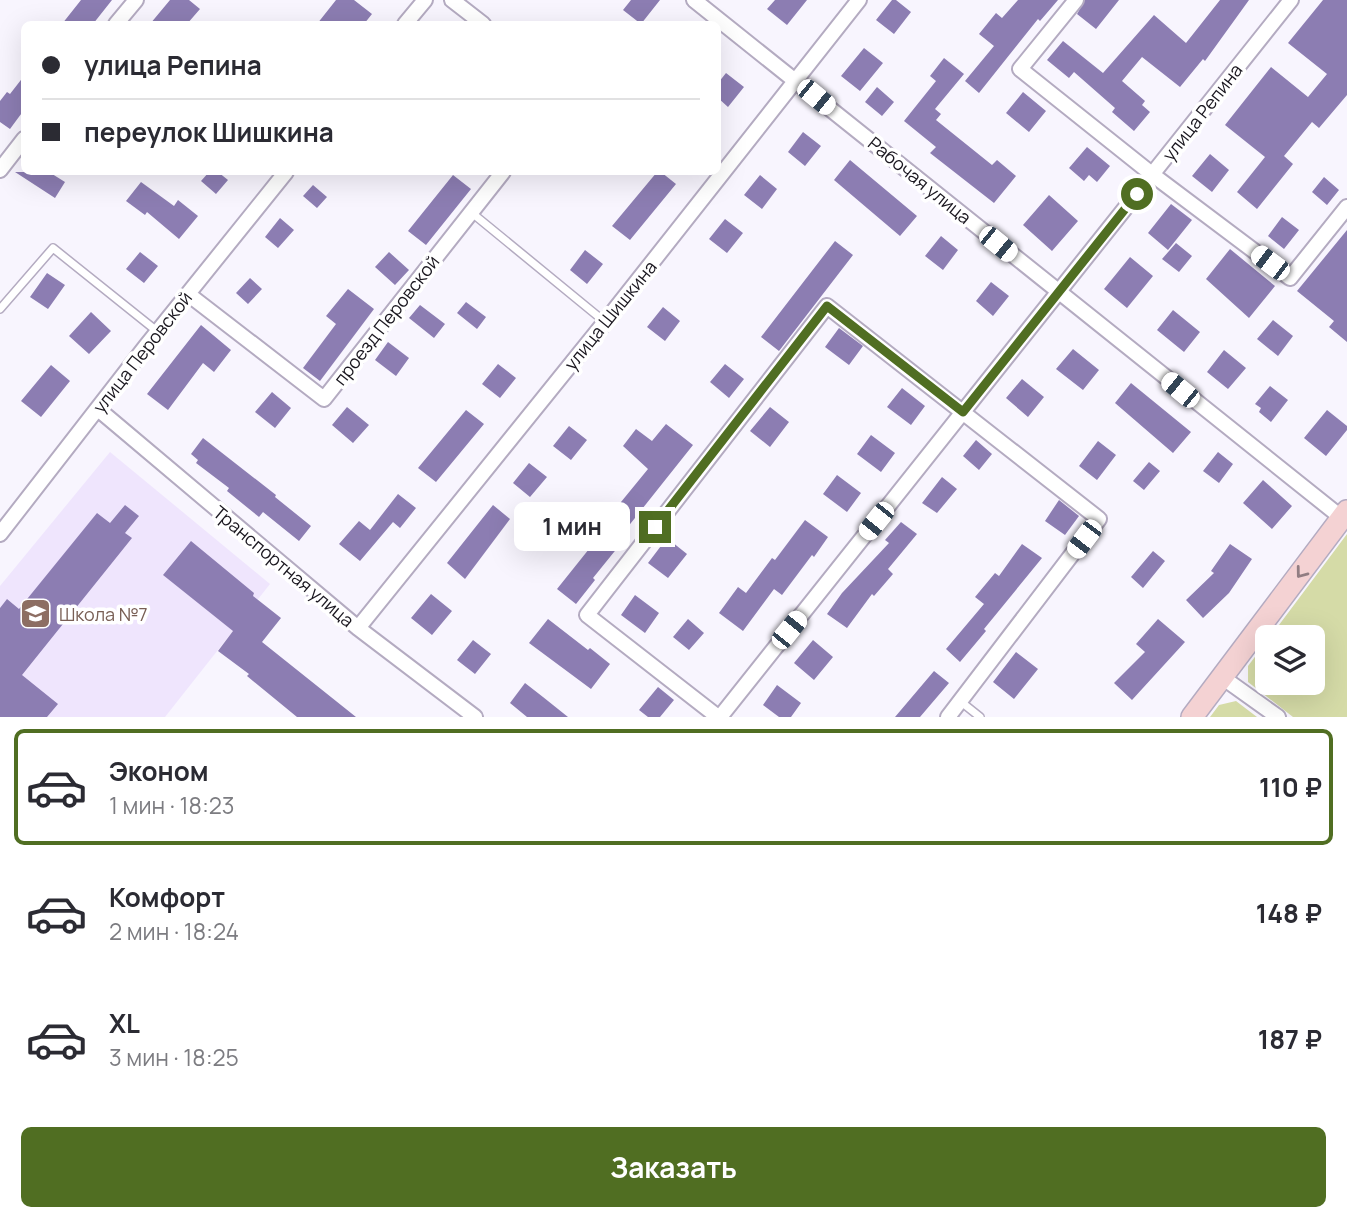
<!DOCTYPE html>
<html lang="ru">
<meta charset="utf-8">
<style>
:root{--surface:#fff;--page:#f7f7f7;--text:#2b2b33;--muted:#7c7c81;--line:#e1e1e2;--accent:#506e22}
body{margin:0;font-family:Manrope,sans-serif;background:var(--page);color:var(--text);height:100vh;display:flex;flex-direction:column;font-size:26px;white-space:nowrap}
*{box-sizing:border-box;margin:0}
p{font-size:23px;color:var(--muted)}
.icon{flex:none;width:38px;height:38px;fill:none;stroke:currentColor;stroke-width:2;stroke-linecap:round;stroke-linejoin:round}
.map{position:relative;height:717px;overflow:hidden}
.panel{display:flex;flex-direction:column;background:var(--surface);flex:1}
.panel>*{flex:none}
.banner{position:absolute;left:21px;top:21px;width:700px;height:154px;border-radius:10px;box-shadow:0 7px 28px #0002;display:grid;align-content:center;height:154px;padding:0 21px;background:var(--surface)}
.tools{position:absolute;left:1255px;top:625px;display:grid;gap:14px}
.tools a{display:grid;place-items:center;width:70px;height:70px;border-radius:10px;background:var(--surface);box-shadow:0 7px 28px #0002;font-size:35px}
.end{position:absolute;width:32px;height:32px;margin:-16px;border:9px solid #506e22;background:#fff;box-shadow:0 0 0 4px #fff}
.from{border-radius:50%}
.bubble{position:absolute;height:49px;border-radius:10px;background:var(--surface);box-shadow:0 7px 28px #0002;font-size:23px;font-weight:700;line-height:49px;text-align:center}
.car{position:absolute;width:21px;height:42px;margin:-21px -10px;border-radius:9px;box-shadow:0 0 5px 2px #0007;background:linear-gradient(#fff 24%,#345 0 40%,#fff 0 76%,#345 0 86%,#fff 0)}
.banner b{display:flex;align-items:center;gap:24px;height:66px;font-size:26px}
.banner b+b{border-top:2px solid var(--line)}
.banner i{width:18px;height:18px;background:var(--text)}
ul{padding:12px 0 0;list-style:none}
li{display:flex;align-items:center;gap:21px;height:116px;margin:0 14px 10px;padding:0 7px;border:4px solid transparent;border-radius:10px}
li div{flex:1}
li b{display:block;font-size:26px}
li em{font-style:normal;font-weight:700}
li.current{border-color:var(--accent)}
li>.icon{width:63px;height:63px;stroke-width:1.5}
.action{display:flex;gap:14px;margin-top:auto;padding:14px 21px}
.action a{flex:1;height:80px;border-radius:10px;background:var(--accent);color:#fff;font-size:28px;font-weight:700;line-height:80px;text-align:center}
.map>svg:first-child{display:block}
</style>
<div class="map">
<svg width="1347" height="717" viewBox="0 0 1347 717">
<rect width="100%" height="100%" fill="#f8f5fe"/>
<path fill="#efe5fd" d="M 110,452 L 270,584 L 165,717 L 0,717 L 0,586 Z"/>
<path fill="#d5dba7" d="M 1347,534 L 1347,717 L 1293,717 L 1248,682 L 1248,666 L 1267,641 L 1267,682 L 1312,682 L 1312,637 L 1270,637 Z
M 1236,701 L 1257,717 L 1210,717 L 1219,705 Z"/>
<path fill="#8c7db2" d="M 81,0 L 112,0 L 93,24 L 62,24 Z
M 170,0 L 189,0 L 200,9 L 187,24 L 150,24 Z
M 336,0 L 354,0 L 372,14 L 364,24 L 317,24 Z
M 631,0 L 660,0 L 641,24 L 623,10 Z
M 775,0 L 807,0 L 787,25 L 767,9 Z
M 892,0 L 896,0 L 911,12 L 894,34 L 876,20 Z
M 1018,0 L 1058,0 L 1040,21 L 1038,19 L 979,93 L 965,81 L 994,46 L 979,34 L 996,13 L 1002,18 Z
M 1085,0 L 1119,0 L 1096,29 L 1077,14 Z
M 1220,0 L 1249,0 L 1205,61 L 1203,59 L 1180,87 L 1142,57 L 1122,81 L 1145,101 L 1142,105 L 1150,112 L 1134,131 L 1112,112 L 1115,108 L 1074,72 L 1069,78 L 1047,60 L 1063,41 L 1103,73 L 1154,15 L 1186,43 Z
M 1323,0 L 1347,0 L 1347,95 L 1319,128 L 1312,122 L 1284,156 L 1293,164 L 1257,209 L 1237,192 L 1265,157 L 1225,125 L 1271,67 L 1308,97 L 1327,74 L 1288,43 Z
M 864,48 L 883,63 L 860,91 L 841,76 Z
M 944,58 L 964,74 L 935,109 L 941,114 L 936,120 L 992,165 L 997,160 L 1016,176 L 994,203 L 930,153 L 936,147 L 904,121 L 936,81 L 930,76 Z
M 726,73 L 744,87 L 728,107 L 718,98 L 718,83 Z
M 24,76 L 24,110 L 10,129 L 0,122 L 0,101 L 7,92 L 10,94 Z
M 877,87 L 894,102 L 882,116 L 865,102 Z
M 1023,92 L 1046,111 L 1029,132 L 1006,113 Z
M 803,132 L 821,146 L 805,166 L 788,152 Z
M 1087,147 L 1110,166 L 1097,182 L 1089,175 L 1084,181 L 1069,168 Z
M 1210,154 L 1229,170 L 1212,192 L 1192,176 Z
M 850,160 L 917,216 L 900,236 L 834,180 Z
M 15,172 L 49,172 L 65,182 L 55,198 Z
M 209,172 L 218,172 L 228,180 L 216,194 L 201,181 Z
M 657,172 L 661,172 L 676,184 L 630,240 L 612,226 Z
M 453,175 L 471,189 L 426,245 L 408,231 Z
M 760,175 L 777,189 L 762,209 L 744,195 Z
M 1324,177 L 1339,190 L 1327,205 L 1312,192 Z
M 141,182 L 174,206 L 178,200 L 198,216 L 179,239 L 147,212 L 145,215 L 126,201 Z
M 313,185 L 327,197 L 317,208 L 303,196 Z
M 1049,195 L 1078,221 L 1052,251 L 1023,225 Z
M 1171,204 L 1192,220 L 1168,250 L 1148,233 Z
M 1282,217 L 1299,230 L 1284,249 L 1268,236 Z
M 280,218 L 294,230 L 278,248 L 265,237 Z
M 725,219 L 743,233 L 727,253 L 709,239 Z
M 1347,230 L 1347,342 L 1329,327 L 1334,321 L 1297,291 Z
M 941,236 L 958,250 L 943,270 L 925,256 Z
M 835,241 L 853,255 L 779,351 L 761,337 Z
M 1176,243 L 1192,256 L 1179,272 L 1162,259 Z
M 1230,249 L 1275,286 L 1249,318 L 1206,279 Z
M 585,250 L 603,264 L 587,284 L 570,270 Z
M 140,252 L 158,266 L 144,283 L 126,269 Z
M 389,252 L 409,270 L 395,285 L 375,267 Z
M 1130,257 L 1153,276 L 1127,308 L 1104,289 Z
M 47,273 L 65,285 L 48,309 L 30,297 Z
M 250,278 L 262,289 L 248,304 L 236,293 Z
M 991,282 L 1009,296 L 993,316 L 976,301 Z
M 348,289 L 374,309 L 320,381 L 303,368 L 336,324 L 326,316 Z
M 466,302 L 486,317 L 477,329 L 457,313 Z
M 420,305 L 445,324 L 434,338 L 409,318 Z
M 663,307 L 680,321 L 665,341 L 647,327 Z
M 1173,310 L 1200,332 L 1184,352 L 1157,330 Z
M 91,312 L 111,331 L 89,354 L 69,336 Z
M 1273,320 L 1293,336 L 1278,356 L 1257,339 Z
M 201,325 L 231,350 L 214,372 L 203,363 L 168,410 L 147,394 Z
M 839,328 L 863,346 L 849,365 L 825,347 Z
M 388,342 L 409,358 L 396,376 L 375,360 Z
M 1073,349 L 1099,370 L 1083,390 L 1056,369 Z
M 1224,350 L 1246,368 L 1228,389 L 1207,372 Z
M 498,364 L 516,378 L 500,398 L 482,384 Z
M 725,364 L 744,379 L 729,398 L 710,382 Z
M 51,365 L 70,381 L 41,417 L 21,401 Z
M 1022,379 L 1044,397 L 1028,417 L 1006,398 Z
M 1131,383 L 1191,432 L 1173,453 L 1115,403 Z
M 1270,386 L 1288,400 L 1271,422 L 1259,412 L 1261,408 L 1255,404 Z
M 902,388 L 925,406 L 911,425 L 887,407 Z
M 272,392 L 291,408 L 275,428 L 255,412 Z
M 347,407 L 369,425 L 353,443 L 332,425 Z
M 770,407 L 789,422 L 770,447 L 750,431 Z
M 466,410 L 484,424 L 436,482 L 418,468 Z
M 1327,410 L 1347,426 L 1347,430 L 1326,456 L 1304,438 Z
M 666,424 L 693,445 L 623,533 L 627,536 L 593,578 L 595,580 L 576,604 L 557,589 L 589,549 L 585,546 L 648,469 L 623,446 L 636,429 L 652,441 Z
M 569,426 L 587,440 L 571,460 L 553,446 Z
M 871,435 L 895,453 L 881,472 L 857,454 Z
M 203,438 L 276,495 L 275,497 L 311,526 L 299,541 L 263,512 L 259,517 L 227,491 L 229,488 L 196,463 L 198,460 L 191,454 Z
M 976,440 L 992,454 L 979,470 L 963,456 Z
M 1098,441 L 1116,455 L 1097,480 L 1079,466 Z
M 1218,452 L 1233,464 L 1219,483 L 1203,471 Z
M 1149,462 L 1160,471 L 1144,490 L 1133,481 Z
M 529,463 L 547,477 L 530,497 L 513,483 Z
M 837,475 L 861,493 L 847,512 L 823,494 Z
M 942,477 L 957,489 L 937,513 L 922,503 Z
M 1263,480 L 1292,506 L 1272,529 L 1243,503 Z
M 398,494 L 416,508 L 400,528 L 393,522 L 360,561 L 339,544 L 359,521 L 370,530 Z
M 1059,500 L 1079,516 L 1065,535 L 1045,521 Z
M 125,505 L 139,516 L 125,533 L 132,538 L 22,675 L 58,704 L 47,717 L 0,717 L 0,608 L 7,599 L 19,609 L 97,513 L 110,523 Z
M 493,505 L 510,519 L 465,579 L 447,563 Z
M 805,520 L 828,537 L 814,557 L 812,555 L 782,595 L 774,589 L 743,631 L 719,613 L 738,587 L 746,593 L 772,558 L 775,560 Z
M 901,522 L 917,534 L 888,569 L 893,574 L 874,596 L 872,594 L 847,628 L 827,614 L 842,593 L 889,543 L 885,540 Z
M 667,538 L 687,554 L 668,578 L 648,563 Z
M 191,541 L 254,593 L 253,596 L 281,618 L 262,642 L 356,717 L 297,717 L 247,676 L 249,674 L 218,651 L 233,631 L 163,575 Z
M 1022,544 L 1042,558 L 984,629 L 986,631 L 960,662 L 946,649 L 984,604 L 975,597 L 995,573 L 999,576 Z
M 1230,544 L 1252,559 L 1229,593 L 1203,618 L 1186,600 L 1214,573 L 1211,571 Z
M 1153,551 L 1165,561 L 1143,588 L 1131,577 Z
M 431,594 L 452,611 L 432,635 L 411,618 Z
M 635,595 L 659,613 L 645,633 L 621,615 Z
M 548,619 L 588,650 L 590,648 L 610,664 L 591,689 L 529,643 Z
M 688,619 L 704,633 L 689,650 L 673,637 Z
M 1158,619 L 1185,642 L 1132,700 L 1114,683 L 1145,652 L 1136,644 Z
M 473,640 L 491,654 L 475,674 L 457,660 Z
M 813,640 L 833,657 L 814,680 L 794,663 Z
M 1016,652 L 1038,669 L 1014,699 L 993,682 Z
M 934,671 L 949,683 L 920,717 L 895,717 Z
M 525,683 L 543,697 L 568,717 L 527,717 L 510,703 Z
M 777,685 L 801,703 L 791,717 L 779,717 L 763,705 Z
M 658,687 L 674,700 L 660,717 L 648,717 L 639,710 Z"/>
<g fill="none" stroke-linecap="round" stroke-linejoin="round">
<defs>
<path id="lane" d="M 472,213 L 605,322
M 0,309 L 53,248 L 158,332
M 960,701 L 980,717"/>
<path id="street" d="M 452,0 L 483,24
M 694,0 L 1342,518
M 1076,0 L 1020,69 L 1153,175 L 1290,278 L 1347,207
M 116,24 L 136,0
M 405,24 L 425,0
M 0,170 L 24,139
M 188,294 L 324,399 L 503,172
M 98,409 L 358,628 L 475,717
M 0,534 L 146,346 L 286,172
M 358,628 L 605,322 L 859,0
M 1222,677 L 1278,717
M 718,717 L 587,615 L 827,306 L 1099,519 L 948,717
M 720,717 L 1291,0"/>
<path id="secondary" d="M 1192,717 L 1347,511"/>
</defs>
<use href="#lane" stroke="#b4abc1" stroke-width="10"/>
<use href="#street" stroke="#b4abc1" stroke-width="18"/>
<use href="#secondary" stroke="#b4abc1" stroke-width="24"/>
<use href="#lane" stroke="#fff" stroke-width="7"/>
<use href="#street" stroke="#fff" stroke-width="14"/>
<use href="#secondary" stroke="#f4d2d3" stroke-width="21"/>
</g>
<defs><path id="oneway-chevron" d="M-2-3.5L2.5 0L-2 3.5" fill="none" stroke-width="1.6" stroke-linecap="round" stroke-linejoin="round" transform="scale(1.75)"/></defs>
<use stroke="#917d82" href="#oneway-chevron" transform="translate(1301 573) rotate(127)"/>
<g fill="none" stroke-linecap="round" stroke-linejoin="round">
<path stroke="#506e22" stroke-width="9" d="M 655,527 L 827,306 L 963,412 L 1137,194"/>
</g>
<defs>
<symbol id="school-square" viewBox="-11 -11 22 22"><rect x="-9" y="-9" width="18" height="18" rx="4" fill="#8d6e63" stroke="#fff"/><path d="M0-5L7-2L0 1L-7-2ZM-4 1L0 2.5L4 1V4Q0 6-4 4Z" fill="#fff"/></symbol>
</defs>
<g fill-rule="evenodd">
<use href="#school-square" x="18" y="596" width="35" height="35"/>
</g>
<g text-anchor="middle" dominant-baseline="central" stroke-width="7" stroke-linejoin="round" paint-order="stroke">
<g font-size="18" fill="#19161e" stroke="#fff">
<text transform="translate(1202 112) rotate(-52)">улица Репина</text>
<text transform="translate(920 180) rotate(39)">Рабочая улица</text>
<text transform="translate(610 315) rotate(-51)">улица Шишкина</text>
<text transform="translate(386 320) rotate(-52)">проезд Перовской</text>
<text transform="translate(142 352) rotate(-52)">улица Перовской</text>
<text transform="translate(284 566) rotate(40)">Транспортная улица</text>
</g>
<g font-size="18" fill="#785e54" stroke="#fff" text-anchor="start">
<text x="59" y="614">Школа №7</text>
</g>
</g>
</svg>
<div class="tools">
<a><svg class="icon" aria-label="layers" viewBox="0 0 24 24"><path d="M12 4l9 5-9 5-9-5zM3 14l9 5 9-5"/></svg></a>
</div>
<i class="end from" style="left:1137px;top:194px"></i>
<i class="end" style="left:655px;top:527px"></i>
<div class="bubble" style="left:514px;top:502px;width:116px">1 мин</div>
<i class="car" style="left:816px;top:97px;rotate:129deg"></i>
<i class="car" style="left:998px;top:244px;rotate:129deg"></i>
<i class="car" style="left:1270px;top:263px;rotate:307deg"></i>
<i class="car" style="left:1180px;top:390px;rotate:309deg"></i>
<i class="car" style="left:876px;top:521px;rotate:219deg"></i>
<i class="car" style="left:1084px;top:539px;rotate:217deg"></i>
<i class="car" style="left:789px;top:630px;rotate:39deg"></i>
<div class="banner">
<b><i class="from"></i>улица Репина</b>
<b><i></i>переулок Шишкина</b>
</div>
</div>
<section class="panel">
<ul>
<li class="current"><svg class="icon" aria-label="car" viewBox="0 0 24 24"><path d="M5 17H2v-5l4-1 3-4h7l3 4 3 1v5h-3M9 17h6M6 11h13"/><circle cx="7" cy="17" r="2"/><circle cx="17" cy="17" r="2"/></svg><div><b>Эконом</b><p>1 мин · 18:23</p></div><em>110 ₽</em></li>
<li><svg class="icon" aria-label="car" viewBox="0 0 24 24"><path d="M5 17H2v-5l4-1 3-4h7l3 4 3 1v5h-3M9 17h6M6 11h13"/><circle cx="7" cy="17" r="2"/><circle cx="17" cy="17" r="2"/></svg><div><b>Комфорт</b><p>2 мин · 18:24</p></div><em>148 ₽</em></li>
<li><svg class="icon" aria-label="car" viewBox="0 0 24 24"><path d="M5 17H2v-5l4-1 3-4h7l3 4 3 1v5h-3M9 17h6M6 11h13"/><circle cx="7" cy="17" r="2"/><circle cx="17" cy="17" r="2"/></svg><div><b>XL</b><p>3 мин · 18:25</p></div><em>187 ₽</em></li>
</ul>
<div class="action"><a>Заказать</a></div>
</section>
